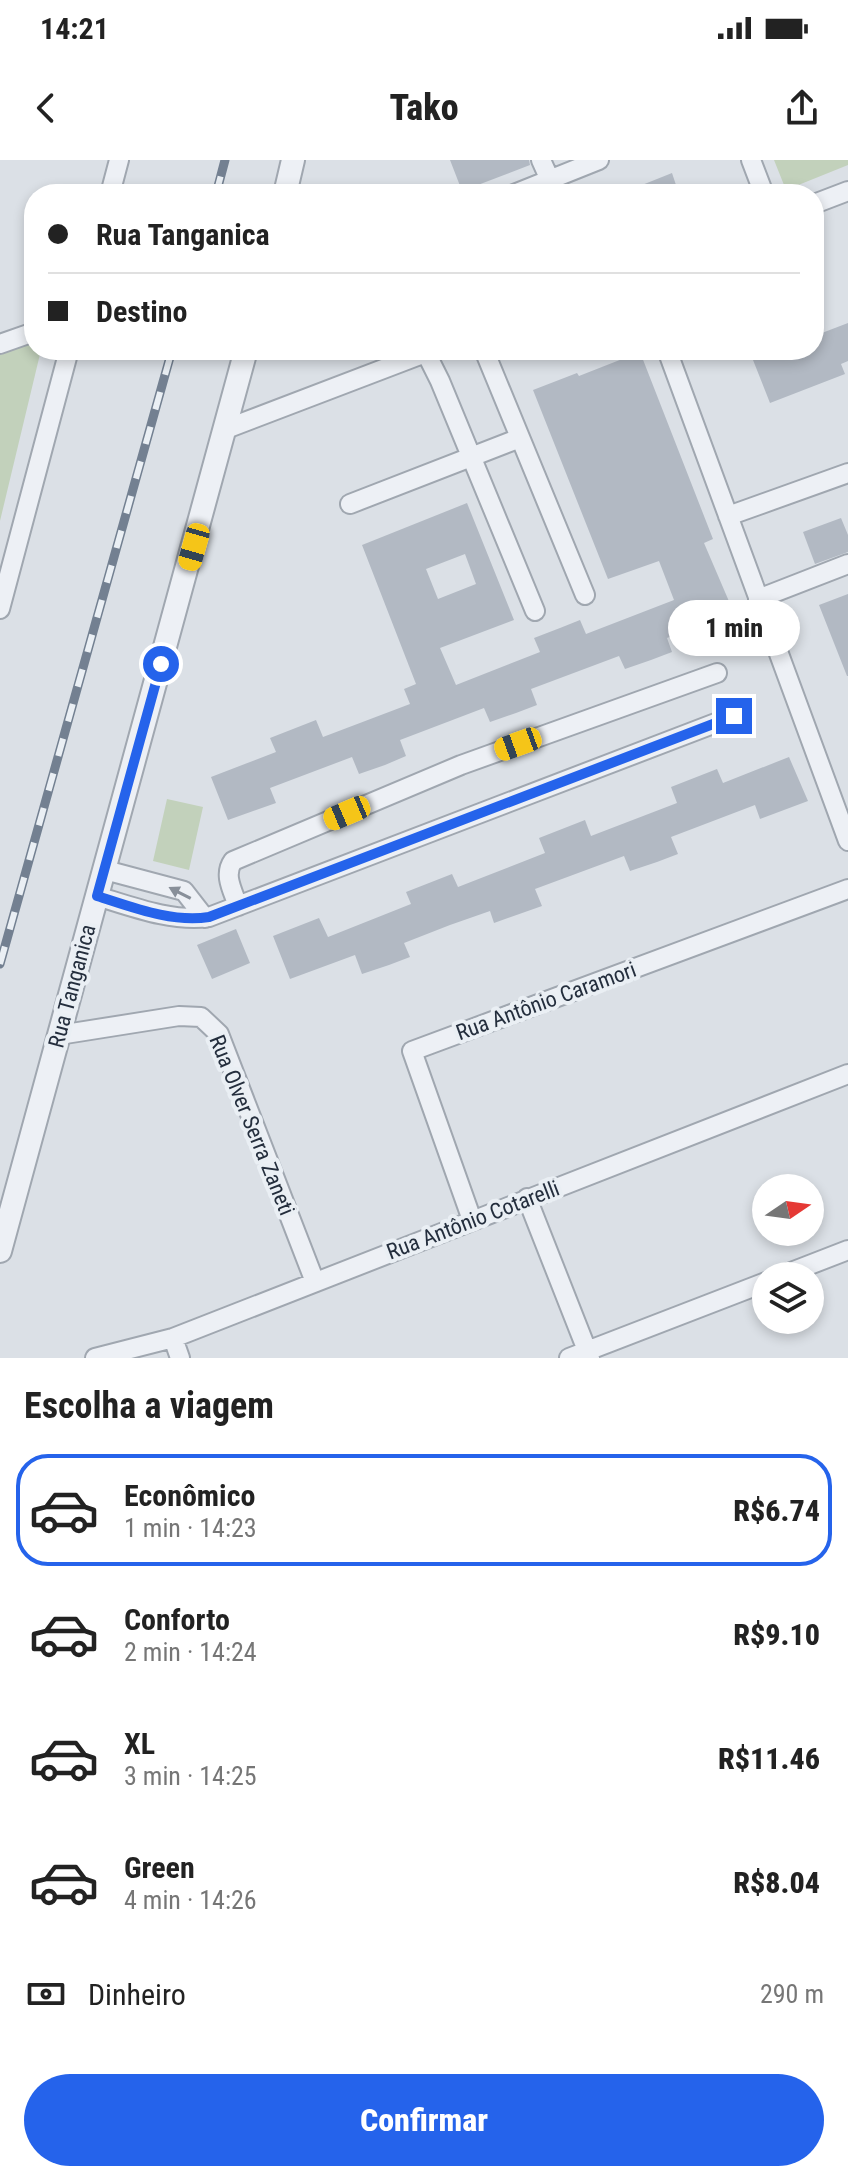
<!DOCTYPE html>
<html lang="pt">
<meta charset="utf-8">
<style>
:root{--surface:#fff;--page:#f6f6f6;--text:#222;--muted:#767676;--line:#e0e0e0;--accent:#2563eb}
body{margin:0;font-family:"Roboto Condensed",sans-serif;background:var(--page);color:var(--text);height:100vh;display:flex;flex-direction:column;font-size:30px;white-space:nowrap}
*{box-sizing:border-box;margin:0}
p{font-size:26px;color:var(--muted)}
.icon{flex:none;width:44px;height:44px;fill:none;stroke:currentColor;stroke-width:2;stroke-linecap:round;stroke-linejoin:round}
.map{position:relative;height:1198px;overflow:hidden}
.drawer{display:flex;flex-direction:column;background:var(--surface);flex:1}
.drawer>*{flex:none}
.top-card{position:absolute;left:24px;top:24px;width:800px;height:176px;border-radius:32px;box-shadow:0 4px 12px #0003;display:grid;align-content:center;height:176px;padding:0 24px;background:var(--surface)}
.needle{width:52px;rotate:77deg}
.controls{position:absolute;left:752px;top:1014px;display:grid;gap:16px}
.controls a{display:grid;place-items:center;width:72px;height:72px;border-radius:50%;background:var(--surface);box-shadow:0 4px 12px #0003;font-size:40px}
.end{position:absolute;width:36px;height:36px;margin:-18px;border:10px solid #2563eb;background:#fff;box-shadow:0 0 0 4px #fff}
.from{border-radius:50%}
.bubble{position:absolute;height:56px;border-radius:28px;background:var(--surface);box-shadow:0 4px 12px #0003;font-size:26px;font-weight:800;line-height:56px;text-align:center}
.car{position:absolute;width:24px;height:48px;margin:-24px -12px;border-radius:10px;box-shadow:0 0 6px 2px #0007;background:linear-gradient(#f5c518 24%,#345 0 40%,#f5c518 0 76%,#345 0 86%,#f5c518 0)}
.top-card b{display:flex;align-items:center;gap:28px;height:76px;font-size:30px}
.top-card b+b{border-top:2px solid var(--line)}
.top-card i{width:20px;height:20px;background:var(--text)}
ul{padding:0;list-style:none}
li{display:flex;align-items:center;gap:24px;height:112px;margin:0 16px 12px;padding:0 8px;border:4px solid transparent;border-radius:32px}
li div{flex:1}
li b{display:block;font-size:30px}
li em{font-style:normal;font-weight:800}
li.active{border-color:var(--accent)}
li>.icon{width:72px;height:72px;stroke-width:1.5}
h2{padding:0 24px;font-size:36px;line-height:96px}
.pay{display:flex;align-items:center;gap:20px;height:88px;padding:0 24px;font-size:30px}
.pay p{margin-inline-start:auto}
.button{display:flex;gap:16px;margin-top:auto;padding:16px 24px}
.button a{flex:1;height:92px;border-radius:48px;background:var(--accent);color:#fff;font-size:32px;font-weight:800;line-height:92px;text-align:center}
.status{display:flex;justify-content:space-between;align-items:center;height:56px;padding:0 40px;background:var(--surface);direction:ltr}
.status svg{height:22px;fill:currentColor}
header{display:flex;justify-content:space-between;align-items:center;height:104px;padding:0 24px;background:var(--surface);font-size:36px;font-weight:800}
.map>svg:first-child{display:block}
</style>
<div class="status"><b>14:21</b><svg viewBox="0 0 49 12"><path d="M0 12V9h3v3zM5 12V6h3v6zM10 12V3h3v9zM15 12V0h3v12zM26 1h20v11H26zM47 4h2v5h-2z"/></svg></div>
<header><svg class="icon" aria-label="back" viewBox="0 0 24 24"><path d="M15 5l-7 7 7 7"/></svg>Tako<svg class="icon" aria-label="share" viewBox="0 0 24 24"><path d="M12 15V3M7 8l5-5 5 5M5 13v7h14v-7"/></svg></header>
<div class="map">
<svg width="848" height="1198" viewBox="0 0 848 1198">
<rect width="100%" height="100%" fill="#dbe0e6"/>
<path fill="#c2d1bb" d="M 774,0 L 848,0 L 848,5 L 786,30 Z
M 34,182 L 34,190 L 41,190 L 0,361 L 0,195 Z
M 167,639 L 203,647 L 189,710 L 153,701 Z"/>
<path fill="#b2b9c3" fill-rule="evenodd" d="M 450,0 L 529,0 L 530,5 L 462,31 Z
M 672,13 L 679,34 L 622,34 L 622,33 Z
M 848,163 L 848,201 L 841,204 L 845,214 L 770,243 L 753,200 L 781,190 L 814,190 L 814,176 Z
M 640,192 L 713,379 L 704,383 L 734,453 L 667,478 L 672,492 L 651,500 L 625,509 L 619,496 L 531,529 L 537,545 L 516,553 L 490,562 L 484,548 L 400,580 L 406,596 L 385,605 L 359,614 L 352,597 L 270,628 L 276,643 L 228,660 L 211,617 L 276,592 L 270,578 L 316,560 L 323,577 L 410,544 L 404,529 L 416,524 L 362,385 L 467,343 L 514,460 L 440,488 L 456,525 L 540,492 L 534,478 L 560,468 L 580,460 L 586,474 L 674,440 L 659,401 L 608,419 L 533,230 L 577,213 L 579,216 ZM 465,394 L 476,424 L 438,439 L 426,409 Z
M 841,358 L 848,375 L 848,392 L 815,404 L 803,372 Z
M 848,434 L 848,516 L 847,516 L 819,445 Z
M 789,597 L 808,641 L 760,659 L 755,645 L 671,677 L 678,694 L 657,702 L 630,711 L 624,696 L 535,729 L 542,746 L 494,763 L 490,751 L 450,765 L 404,783 L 410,797 L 389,805 L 362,814 L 355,795 L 290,819 L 273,776 L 319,758 L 328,777 L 411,744 L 406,732 L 452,714 L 458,727 L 545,693 L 539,678 L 585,660 L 591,676 L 677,643 L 671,627 L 717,609 L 723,623 Z
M 236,769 L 250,803 L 212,819 L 197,785 Z"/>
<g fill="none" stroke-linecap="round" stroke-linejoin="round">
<defs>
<path id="minor" d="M 541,0 L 550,20
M 751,0 L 764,34
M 110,34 L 119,0
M 514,34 L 599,0
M 814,44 L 848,31
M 0,184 L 34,172
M 484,190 L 585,435
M 667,190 L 848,681
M 426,193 L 440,221 L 535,451
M 226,269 L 433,190
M 350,344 L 520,278
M 728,356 L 848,313
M 758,439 L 848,404
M 0,449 L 69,190
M 105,710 L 184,731 L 205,758
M 97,736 C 133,747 172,762 209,757 L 734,556
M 238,746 C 233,731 223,715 233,701 L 461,605 L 717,513
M 59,875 L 179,856 L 201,857 L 219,874 L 315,1122
M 527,1038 L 590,1198
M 472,1060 L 412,891 L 848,729
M 781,1116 L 848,1090
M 173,1178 L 180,1198
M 95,1198 L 173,1178 L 848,914
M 569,1198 L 766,1122"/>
<path id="tertiary" d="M 285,34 L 293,0
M 0,1091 L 246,190"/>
</defs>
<use href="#minor" stroke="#a0a7b0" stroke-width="22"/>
<use href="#tertiary" stroke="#a0a7b0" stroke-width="26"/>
<use href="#minor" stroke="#edf0f5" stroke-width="18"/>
<use href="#tertiary" stroke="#edf0f5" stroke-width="22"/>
<defs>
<path id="rail" d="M 216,34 L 225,0
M 0,804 L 172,190"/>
</defs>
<use href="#rail" stroke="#738091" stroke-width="9"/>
<use href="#rail" stroke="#eaeff4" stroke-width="6" stroke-dasharray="18" stroke-linecap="butt"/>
</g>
<defs><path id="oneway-solid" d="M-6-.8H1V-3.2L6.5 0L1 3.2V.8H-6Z" transform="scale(2)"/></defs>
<use fill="#888f99" href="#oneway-solid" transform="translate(180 733) rotate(-153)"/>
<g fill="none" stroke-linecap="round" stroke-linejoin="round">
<path stroke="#2563eb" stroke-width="10" d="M 161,504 L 97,736 C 132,747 172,763 209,757 L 734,556"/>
</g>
<g text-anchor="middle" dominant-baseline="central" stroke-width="8" stroke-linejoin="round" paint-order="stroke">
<g font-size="22" fill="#242e3d" stroke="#eaeff4">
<text transform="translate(72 826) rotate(-75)">Rua Tanganica</text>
<text transform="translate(546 841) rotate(-20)">Rua Antônio Caramori</text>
<text transform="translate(252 965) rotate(68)">Rua Olver Serra Zaneti</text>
<text transform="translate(473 1060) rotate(-21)">Rua Antônio Cotarelli</text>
</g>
</g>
</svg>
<div class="controls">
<a><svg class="needle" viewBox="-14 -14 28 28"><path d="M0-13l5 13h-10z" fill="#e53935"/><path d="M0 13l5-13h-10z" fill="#767676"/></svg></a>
<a><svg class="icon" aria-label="layers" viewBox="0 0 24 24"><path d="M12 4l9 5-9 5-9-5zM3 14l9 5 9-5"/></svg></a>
</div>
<i class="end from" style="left:161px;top:504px"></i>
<i class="end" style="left:734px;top:556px"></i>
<div class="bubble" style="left:668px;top:440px;width:132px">1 min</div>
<i class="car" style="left:194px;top:387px;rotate:196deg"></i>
<i class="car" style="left:518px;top:584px;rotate:250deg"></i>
<i class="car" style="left:347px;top:653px;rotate:247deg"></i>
<div class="top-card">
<b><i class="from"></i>Rua Tanganica</b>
<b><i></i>Destino</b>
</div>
</div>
<section class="drawer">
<h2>Escolha a viagem</h2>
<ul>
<li class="active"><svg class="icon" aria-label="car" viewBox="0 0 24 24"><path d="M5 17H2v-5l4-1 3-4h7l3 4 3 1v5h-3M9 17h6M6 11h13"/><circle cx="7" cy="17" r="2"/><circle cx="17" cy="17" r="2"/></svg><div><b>Econômico</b><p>1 min · 14:23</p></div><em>R$6.74</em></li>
<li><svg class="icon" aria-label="car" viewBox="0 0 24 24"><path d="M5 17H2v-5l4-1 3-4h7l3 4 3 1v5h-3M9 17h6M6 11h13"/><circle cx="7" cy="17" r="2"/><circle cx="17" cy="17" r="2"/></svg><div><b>Conforto</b><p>2 min · 14:24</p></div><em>R$9.10</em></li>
<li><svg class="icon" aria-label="car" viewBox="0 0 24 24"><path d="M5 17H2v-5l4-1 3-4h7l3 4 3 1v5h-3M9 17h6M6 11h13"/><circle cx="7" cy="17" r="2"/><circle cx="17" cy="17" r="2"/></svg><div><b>XL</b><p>3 min · 14:25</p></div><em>R$11.46</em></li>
<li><svg class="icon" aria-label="car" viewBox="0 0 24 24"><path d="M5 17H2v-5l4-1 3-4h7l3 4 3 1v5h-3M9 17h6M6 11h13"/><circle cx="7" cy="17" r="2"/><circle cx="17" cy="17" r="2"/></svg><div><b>Green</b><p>4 min · 14:26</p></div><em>R$8.04</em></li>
</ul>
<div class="pay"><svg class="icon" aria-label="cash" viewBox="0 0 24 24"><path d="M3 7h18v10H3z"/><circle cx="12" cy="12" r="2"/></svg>Dinheiro<p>290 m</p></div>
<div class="button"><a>Confirmar</a></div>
</section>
